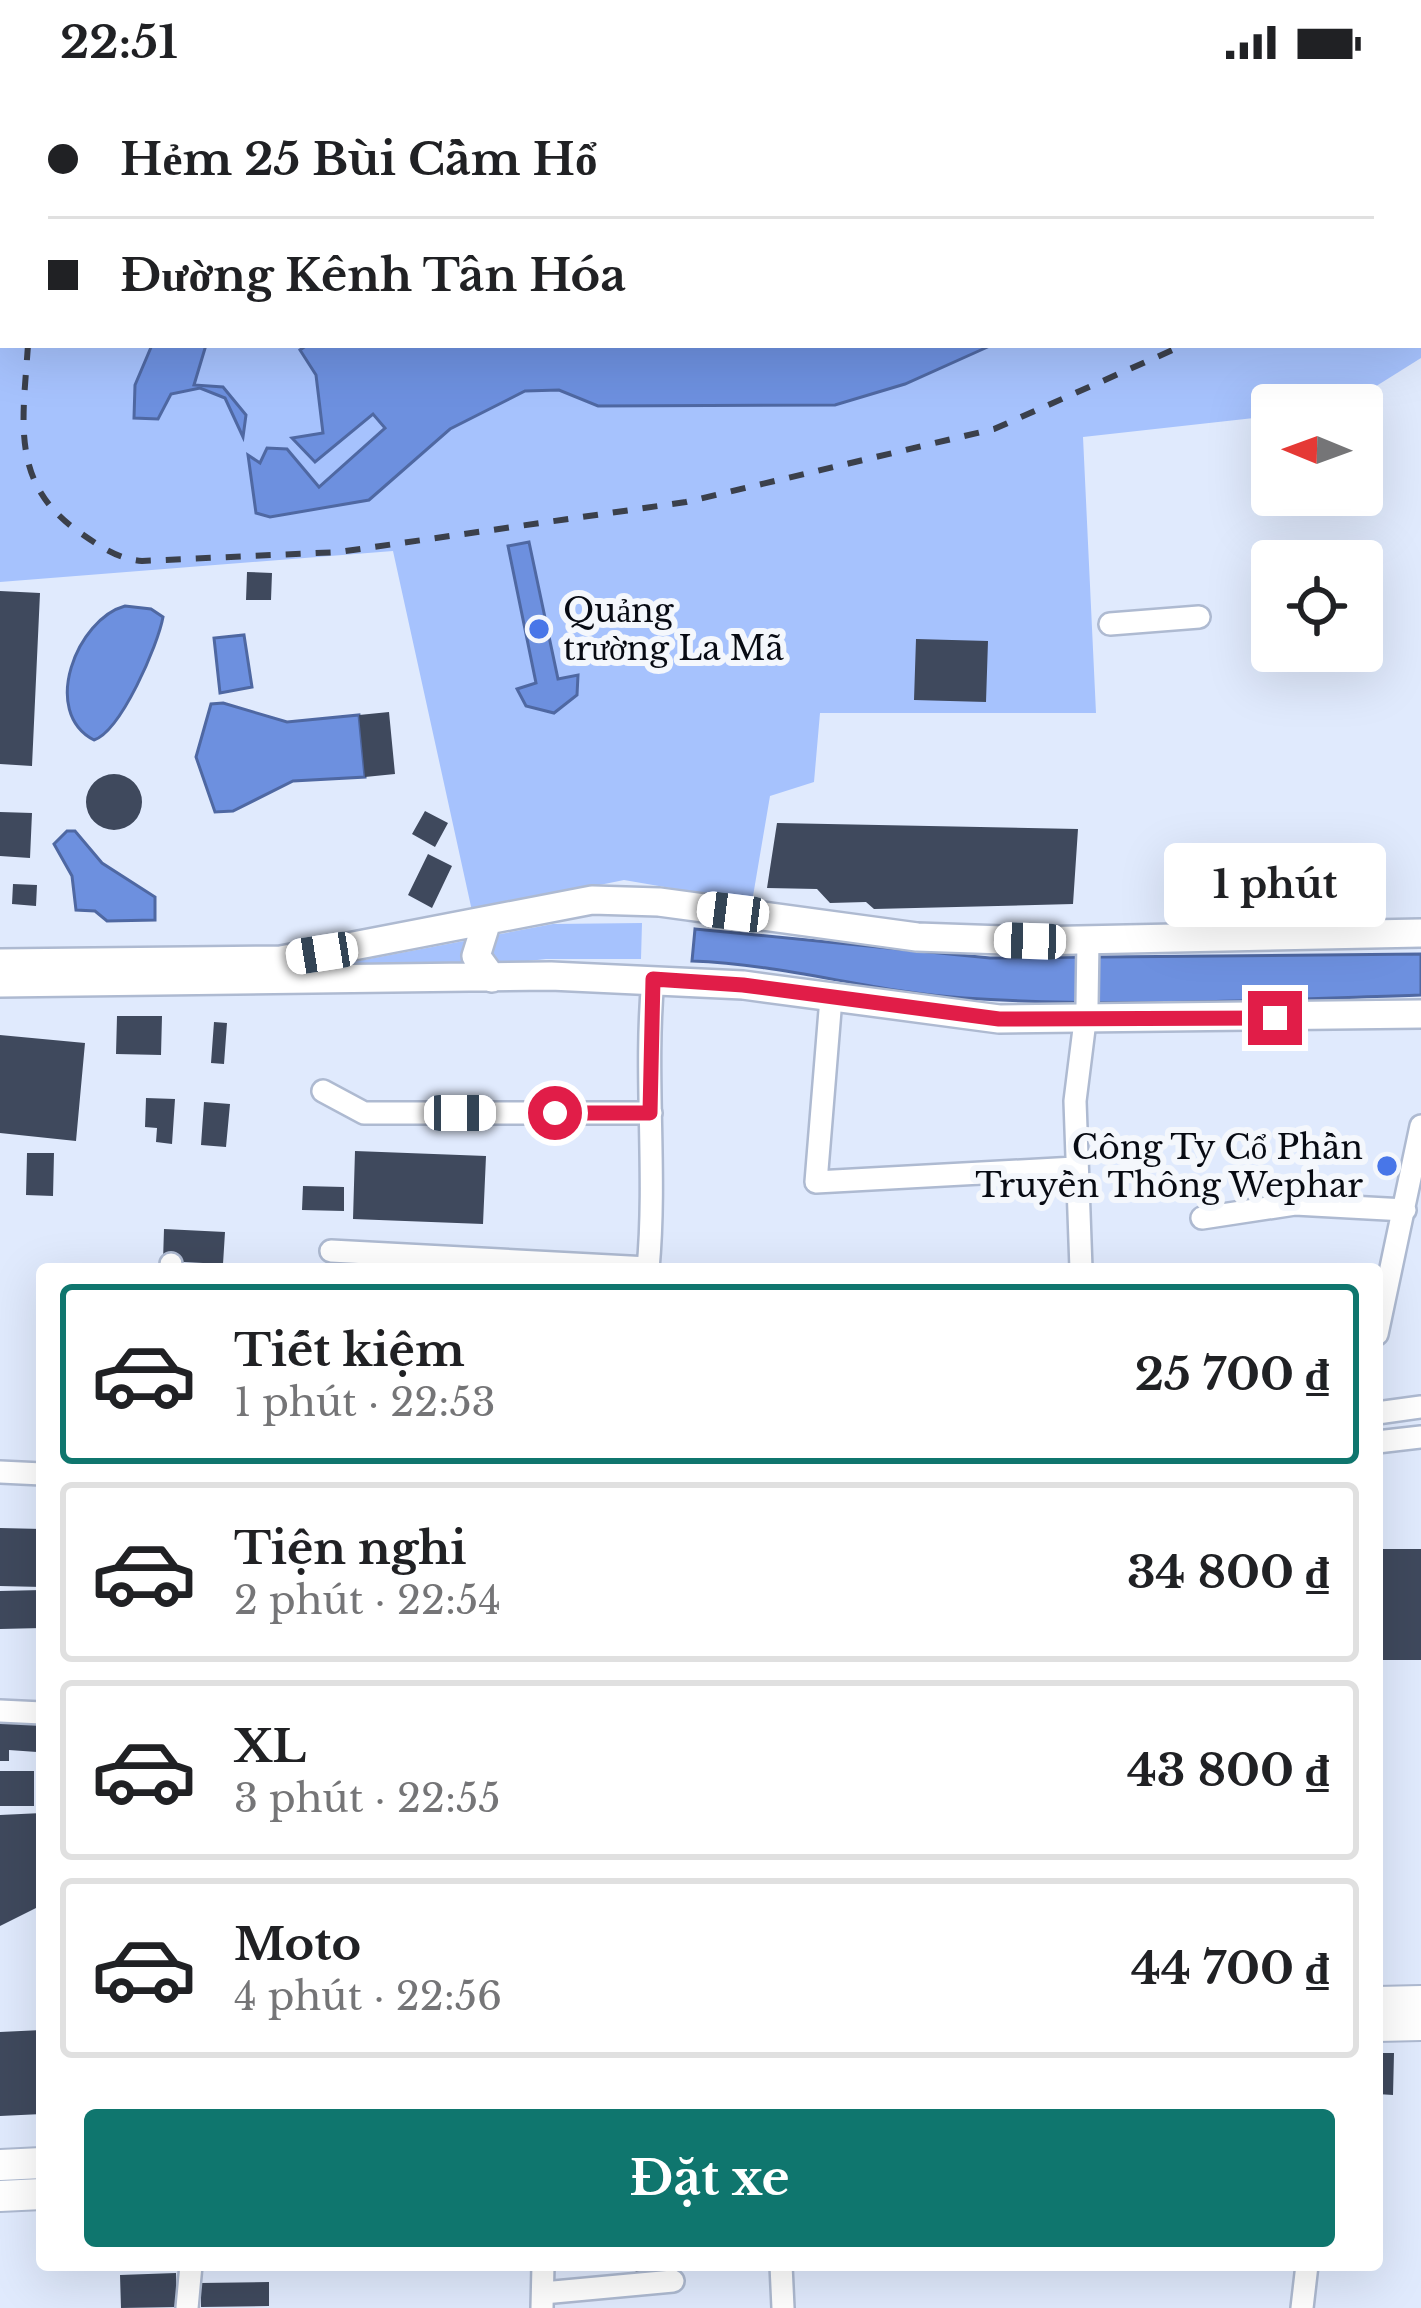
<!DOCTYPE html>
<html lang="vi">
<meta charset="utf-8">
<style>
:root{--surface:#fff;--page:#f6f6f6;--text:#202124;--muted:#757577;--line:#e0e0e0;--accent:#0f766e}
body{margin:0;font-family:"Libre Baskerville",serif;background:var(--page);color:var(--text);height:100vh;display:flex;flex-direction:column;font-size:45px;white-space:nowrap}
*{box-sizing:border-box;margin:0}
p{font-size:39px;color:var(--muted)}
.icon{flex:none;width:66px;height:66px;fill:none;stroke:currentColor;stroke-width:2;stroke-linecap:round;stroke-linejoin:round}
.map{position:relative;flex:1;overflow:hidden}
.details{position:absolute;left:36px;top:1179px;width:1347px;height:1008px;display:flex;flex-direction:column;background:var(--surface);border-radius:12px;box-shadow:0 12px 48px #0002}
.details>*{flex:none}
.banner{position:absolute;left:0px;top:0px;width:1422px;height:264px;box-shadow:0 12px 48px #0002;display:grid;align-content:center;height:264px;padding:0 48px;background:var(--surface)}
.needle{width:78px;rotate:271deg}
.fabs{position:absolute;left:1251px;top:300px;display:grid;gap:24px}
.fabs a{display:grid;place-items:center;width:132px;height:132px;border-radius:12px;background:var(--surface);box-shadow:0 12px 48px #0002;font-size:60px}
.end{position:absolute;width:54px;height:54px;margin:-27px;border:15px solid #e11d48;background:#fff;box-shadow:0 0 0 6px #fff}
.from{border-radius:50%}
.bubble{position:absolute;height:84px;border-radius:12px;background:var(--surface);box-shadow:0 12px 48px #0002;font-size:39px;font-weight:700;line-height:84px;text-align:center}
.car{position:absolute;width:36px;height:72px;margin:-36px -18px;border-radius:15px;box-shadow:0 0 9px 3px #0007;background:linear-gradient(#fff 24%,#345 0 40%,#fff 0 76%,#345 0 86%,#fff 0)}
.banner b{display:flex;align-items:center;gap:42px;height:114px;font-size:45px}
.banner b+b{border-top:3px solid var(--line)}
.banner i{width:30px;height:30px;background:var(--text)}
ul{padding:21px 0 0;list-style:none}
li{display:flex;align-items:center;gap:36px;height:180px;margin:0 24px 18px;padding:0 24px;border:6px solid var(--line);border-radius:12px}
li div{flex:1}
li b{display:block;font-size:45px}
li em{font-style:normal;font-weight:700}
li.on{border-color:var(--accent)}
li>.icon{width:108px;height:108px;stroke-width:1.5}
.cta{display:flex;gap:24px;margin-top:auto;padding:24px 48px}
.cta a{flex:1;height:138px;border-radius:12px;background:var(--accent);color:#fff;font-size:48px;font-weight:700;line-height:138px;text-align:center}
.status{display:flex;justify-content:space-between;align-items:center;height:84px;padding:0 60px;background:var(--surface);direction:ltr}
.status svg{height:33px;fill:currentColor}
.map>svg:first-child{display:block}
</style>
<div class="status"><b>22:51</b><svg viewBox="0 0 49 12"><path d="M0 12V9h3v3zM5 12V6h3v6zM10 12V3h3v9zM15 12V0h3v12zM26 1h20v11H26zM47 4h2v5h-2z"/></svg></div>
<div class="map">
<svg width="1421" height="2224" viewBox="0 0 1421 2224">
<rect width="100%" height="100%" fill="#e0eafd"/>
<path fill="#a6c2fd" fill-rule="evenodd" d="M 0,0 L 1421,0 L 1421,274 L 1346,321 L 1272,321 L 1272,332 L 1083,353 L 1096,629 L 820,629 L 814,698 L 770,712 L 752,818 L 624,796 L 472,827 L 393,467 L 0,498 ZM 3,3 L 1419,3 L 1419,261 L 3,261 Z
M 642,839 L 641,875 L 546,875 L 370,895 L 316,885 L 553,840 Z"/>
<path fill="#6d90df" stroke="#4f68a2" stroke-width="3" d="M 349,0 L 686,0 L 688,3 L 349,3 Z
M 894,0 L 1421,0 L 1421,54 L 1419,3 Z
M 152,261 L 206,261 L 194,301 L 223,303 L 246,331 L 243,353 L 225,314 L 200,304 L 171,310 L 158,335 L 134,334 L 135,301 Z
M 307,261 L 992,261 L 905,300 L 835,321 L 598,322 L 559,306 L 525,307 L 450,345 L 369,416 L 270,433 L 256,429 L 248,371 L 260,379 L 267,364 L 287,365 L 319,403 L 385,344 L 373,330 L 315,378 L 292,354 L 323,349 L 316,291 L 300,266 Z
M 529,458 L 558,595 L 578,591 L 577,611 L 554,629 L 526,622 L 517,605 L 536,599 L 508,462 Z
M 125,522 L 151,525 L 163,533 C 158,561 121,647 94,656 C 40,628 77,535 125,522 Z
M 244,551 L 252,603 L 220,609 L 214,554 Z
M 223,619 L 287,638 L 359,631 L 365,693 L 293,697 L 233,727 L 215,728 L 196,673 L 211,620 Z
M 67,747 L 75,747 L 102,779 L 155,813 L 155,836 L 107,837 L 95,827 L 76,826 L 72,792 L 54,760 Z
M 695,845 L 990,874 L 1421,870 L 1421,911 C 1269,916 1116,924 964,914 C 872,908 784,880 692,877 Z"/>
<path fill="#3f495d" d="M 247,488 L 272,489 L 271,516 L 246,516 Z
M 0,507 L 40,509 L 32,682 L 0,680 Z
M 916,555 L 988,557 L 986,618 L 914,616 Z
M 389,628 L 395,690 L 365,693 L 359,631 Z
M86 718a28 28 0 1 1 56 0a28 28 0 1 1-56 0Z
M 425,727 L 448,739 L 435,763 L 412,750 Z
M 0,728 L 32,729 L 30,774 L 0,772 Z
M 777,739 L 1078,745 L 1073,820 L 874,825 L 866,818 L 830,819 L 817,805 L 767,804 Z
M 428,770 L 452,782 L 432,824 L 408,811 Z
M 13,800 L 37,801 L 36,822 L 12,820 Z
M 117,932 L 162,932 L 161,971 L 116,970 Z
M 214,938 L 227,939 L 224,980 L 211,979 Z
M 0,951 L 85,959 L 76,1057 L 0,1049 Z
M 146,1014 L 175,1015 L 172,1060 L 156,1058 L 157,1044 L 145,1043 Z
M 204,1018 L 230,1020 L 226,1063 L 201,1061 Z
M 355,1067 L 486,1072 L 483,1140 L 353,1135 Z
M 27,1069 L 54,1069 L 53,1112 L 26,1111 Z
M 303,1102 L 344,1103 L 344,1127 L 302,1126 Z
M 164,1145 L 225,1148 L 223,1180 L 163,1177 Z
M 0,1444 L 42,1445 L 42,1503 L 0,1502 Z
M 1377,1465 L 1421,1465 L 1421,1576 L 1377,1576 Z
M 42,1506 L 42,1544 L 0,1545 L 0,1507 Z
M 0,1637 L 39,1639 L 37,1668 L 9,1666 L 9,1677 L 0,1677 Z
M 0,1687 L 34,1687 L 34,1722 L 0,1722 Z
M 42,1729 L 42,1821 L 0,1842 L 0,1731 Z
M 42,1946 L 42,2030 L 0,2032 L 0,1948 Z
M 1377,1969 L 1394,1969 L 1393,2011 L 1377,2010 Z
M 635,2181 L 681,2181 L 682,2187 L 636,2191 Z
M 176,2189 L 177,2223 L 121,2224 L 120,2191 Z
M 269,2198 L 269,2222 L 201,2223 L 201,2199 Z"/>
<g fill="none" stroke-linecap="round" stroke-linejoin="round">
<defs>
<path id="minor" d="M 1110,540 L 1199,533
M 831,914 L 816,1098 L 1075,1084
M 323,1007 L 364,1029 L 651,1029
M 1202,1134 L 1295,1120 L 1405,1126
M 331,1167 L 648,1184
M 171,1185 L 171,1180
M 648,1185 C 657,1088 644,992 653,895
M 1081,1185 L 1075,1017 L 1087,921 L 1088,856
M 1377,1250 L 1421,1042
M 1377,1329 L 1421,1323
M 1377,1358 L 1421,1353
M 0,1388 L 42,1390
M 0,1627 L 42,1629
M 781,2181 L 783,2224
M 543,2209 L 673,2197
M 187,2224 L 191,2181
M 542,2224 L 543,2181
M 1302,2224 L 1307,2181"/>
<path id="tertiary" d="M 487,837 L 476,872 L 492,894
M 0,879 L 281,876 L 592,816 L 659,818 L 917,853 L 1030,857 L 1421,849
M 0,899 L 551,892 L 743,901 L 999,935 L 1421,930"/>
<path id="secondary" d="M 1377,1918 L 1421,1917
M 1377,1942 L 1421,1941
M 0,2081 L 42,2079
M 0,2112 L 42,2110"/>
</defs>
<use href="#minor" stroke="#aebad1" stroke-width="26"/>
<use href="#tertiary" stroke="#aebad1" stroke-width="32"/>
<use href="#secondary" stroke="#aebad1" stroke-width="34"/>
<use href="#minor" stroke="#fff" stroke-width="21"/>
<use href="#tertiary" stroke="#fff" stroke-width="27"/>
<use href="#secondary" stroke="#fff" stroke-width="30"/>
<path stroke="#3b404b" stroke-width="6" stroke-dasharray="15 15" stroke-linecap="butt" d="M 3,7 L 3,72
M 1419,147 L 1421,146
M 28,261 C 23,338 9,401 82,450 C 101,463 118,475 142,477 L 339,468 L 686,418 L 994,345 L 1184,261"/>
</g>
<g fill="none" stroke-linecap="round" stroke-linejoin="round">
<path stroke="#e11d48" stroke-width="15" d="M 555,1029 L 650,1029 L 653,895 L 743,901 L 999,935 L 1275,934"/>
</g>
<g fill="#4876e8" stroke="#f4f7fc" stroke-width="4.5">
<circle cx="539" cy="545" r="12"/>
<circle cx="1387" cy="1082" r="12"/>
</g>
<g text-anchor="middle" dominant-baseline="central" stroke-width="12" stroke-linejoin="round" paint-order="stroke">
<g font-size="33" fill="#080b13" stroke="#f4f7fc" text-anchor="start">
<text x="563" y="526">Quảng<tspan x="563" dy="38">trường La Mã</tspan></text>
<text x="1363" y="1063" text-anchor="end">Công Ty Cổ Phần<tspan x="1363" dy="38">Truyền Thông Wephar</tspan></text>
</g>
</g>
</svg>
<div class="fabs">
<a><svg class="needle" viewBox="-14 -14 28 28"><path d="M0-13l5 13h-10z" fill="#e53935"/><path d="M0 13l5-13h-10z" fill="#757577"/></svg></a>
<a><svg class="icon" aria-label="locate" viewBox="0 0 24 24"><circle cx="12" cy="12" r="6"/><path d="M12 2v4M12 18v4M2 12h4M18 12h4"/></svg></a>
</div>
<i class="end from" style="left:555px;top:1029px"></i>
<i class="end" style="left:1275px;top:934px"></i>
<div class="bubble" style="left:1164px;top:759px;width:222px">1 phút</div>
<i class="car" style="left:733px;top:828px;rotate:277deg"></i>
<i class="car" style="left:1030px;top:857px;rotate:272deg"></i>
<i class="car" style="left:322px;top:869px;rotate:261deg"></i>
<i class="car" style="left:460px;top:1029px;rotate:90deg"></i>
<div class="banner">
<b><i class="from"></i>Hẻm 25 Bùi Cầm Hổ</b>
<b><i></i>Đường Kênh Tân Hóa</b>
</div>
<section class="details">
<ul>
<li class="on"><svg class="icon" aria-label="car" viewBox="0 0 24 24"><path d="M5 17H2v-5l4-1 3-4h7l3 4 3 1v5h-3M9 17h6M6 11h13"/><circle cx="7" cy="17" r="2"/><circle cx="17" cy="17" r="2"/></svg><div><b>Tiết kiệm</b><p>1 phút · 22:53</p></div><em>25 700 ₫</em></li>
<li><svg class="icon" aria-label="car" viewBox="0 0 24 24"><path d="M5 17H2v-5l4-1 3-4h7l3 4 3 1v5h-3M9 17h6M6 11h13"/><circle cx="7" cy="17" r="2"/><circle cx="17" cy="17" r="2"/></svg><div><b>Tiện nghi</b><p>2 phút · 22:54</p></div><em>34 800 ₫</em></li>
<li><svg class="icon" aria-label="car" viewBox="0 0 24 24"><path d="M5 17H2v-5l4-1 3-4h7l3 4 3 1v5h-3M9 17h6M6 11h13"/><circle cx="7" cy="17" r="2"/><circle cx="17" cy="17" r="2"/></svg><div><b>XL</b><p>3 phút · 22:55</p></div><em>43 800 ₫</em></li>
<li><svg class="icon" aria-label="car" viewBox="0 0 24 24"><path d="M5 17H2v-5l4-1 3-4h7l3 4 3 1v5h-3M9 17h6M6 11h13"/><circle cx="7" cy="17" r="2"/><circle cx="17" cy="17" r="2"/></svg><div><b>Moto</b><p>4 phút · 22:56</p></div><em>44 700 ₫</em></li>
</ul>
<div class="cta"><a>Đặt xe</a></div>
</section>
</div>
